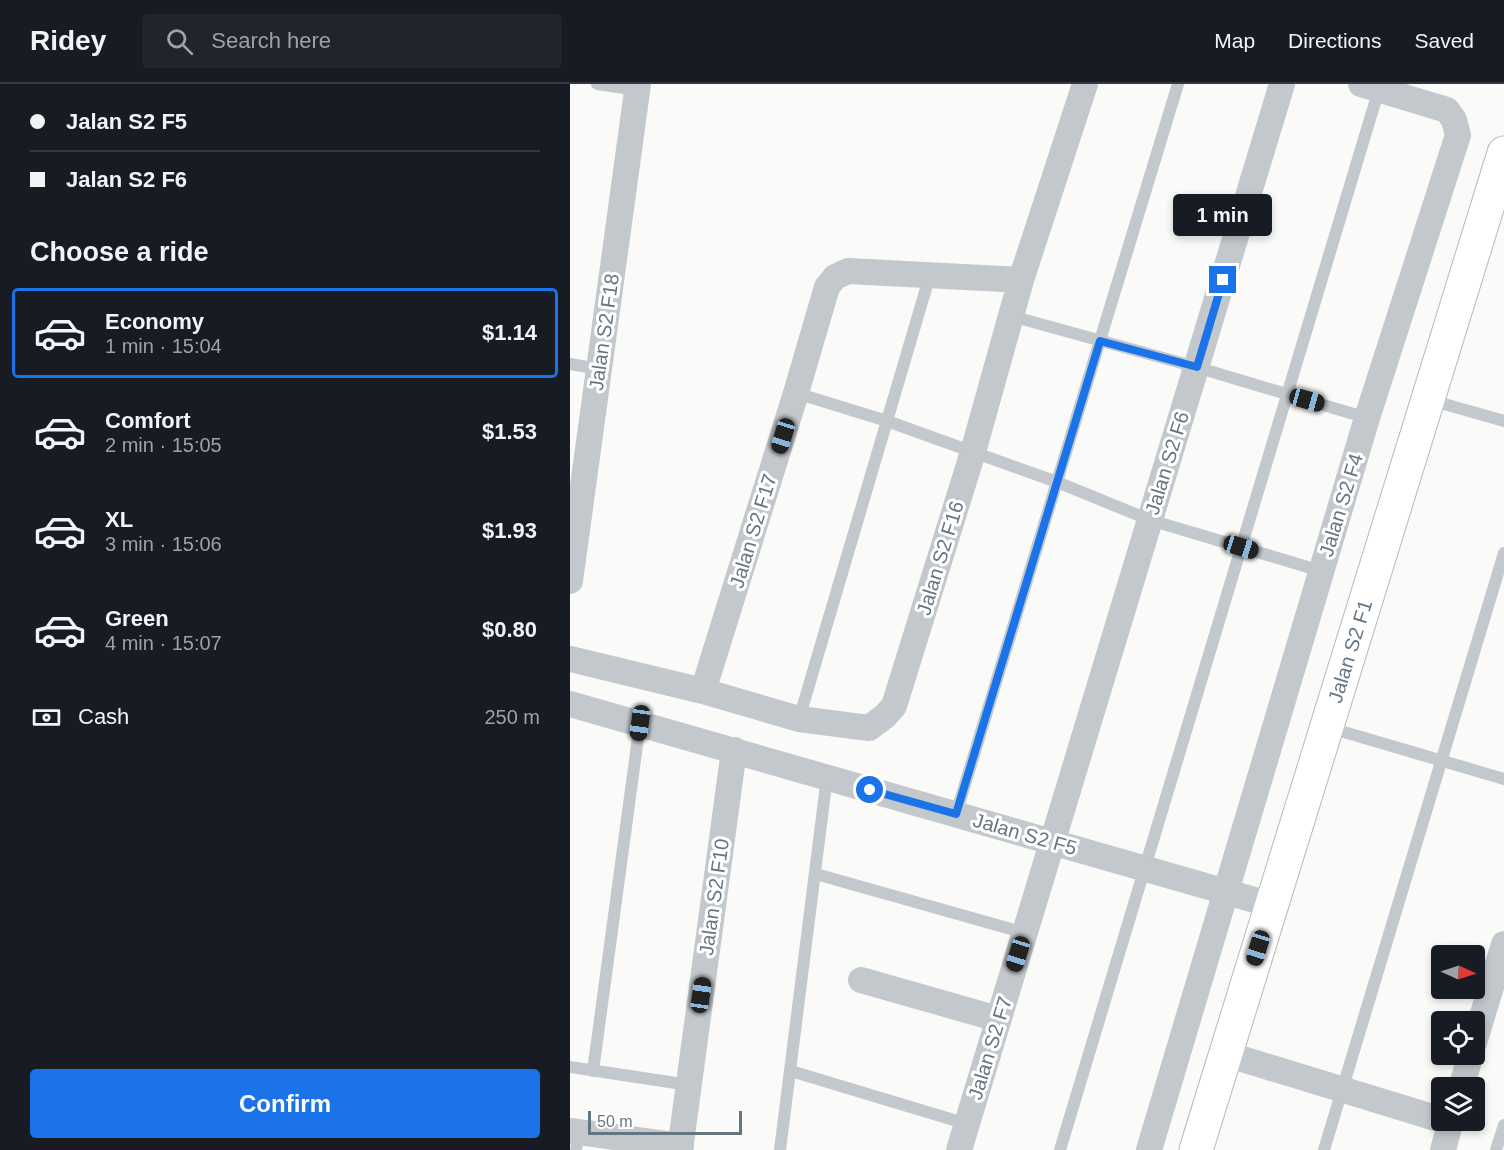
<!DOCTYPE html>
<meta charset="utf-8">
<style>
:root{--surface:#171b24;--page:#20242c;--text:#f1f3f6;--muted:#9ea1a6;--line:#363941;--accent:#1a73e8}
body{margin:0;font-family:Helvetica,sans-serif;background:var(--page);color:var(--text);height:100vh;display:flex;flex-direction:column;font-size:22px;white-space:nowrap}
*{box-sizing:border-box;margin:0}
p{font-size:20px;color:var(--muted)}
.icon{flex:none;width:33px;height:33px;fill:none;stroke:currentColor;stroke-width:2;stroke-linecap:round;stroke-linejoin:round}
.map{position:relative;flex:1;overflow:hidden}
.side{display:flex;flex-direction:column;background:var(--surface);width:570px}
.side>*{flex:none}
.top-card{display:grid;align-content:center;height:132px;padding:0 30px;background:var(--surface)}
.needle{width:39px;rotate:93deg}
.fabs{position:absolute;left:861px;top:861px;display:grid;gap:12px}
.fabs a{display:grid;place-items:center;width:54px;height:54px;border-radius:6px;background:var(--surface);box-shadow:0 3px 9px #0003;font-size:30px}
.scale{position:absolute;left:18px;bottom:15px;width:154px;box-sizing:border-box;padding-left:6px;border:3px solid #657683;border-top:0;font-size:16px;line-height:21px;white-space:nowrap;color:#657683;-webkit-text-stroke:4px #fff;paint-order:stroke}
.end{position:absolute;width:27px;height:27px;margin:-14px;border:8px solid #1a73e8;background:#fff;box-shadow:0 0 0 3px #fff}
.from{border-radius:50%}
.bubble{position:absolute;height:42px;border-radius:6px;background:var(--surface);box-shadow:0 3px 9px #0003;font-size:20px;font-weight:700;line-height:42px;text-align:center}
.car{position:absolute;width:18px;height:36px;margin:-18px -9px;border-radius:8px;box-shadow:0 0 4px 2px #0007;background:linear-gradient(#222 24%,#8ab4d8 0 40%,#222 0 76%,#8ab4d8 0 86%,#222 0)}
.top-card b{display:flex;align-items:center;gap:21px;height:57px;font-size:22px}
.top-card b+b{border-top:2px solid var(--line)}
.top-card i{width:15px;height:15px;background:var(--text)}
ul{padding:0;list-style:none}
li{display:flex;align-items:center;gap:18px;height:90px;margin:0 12px 9px;padding:0 18px;border:3px solid transparent;border-radius:6px}
li div{flex:1}
li b{display:block;font-size:22px}
li em{font-style:normal;font-weight:700}
li.active{border-color:var(--accent)}
li>.icon{width:54px;height:54px;stroke-width:1.5}
h2{padding:0 30px;font-size:27px;line-height:72px}
.pay{display:flex;align-items:center;gap:15px;height:66px;padding:0 30px;font-size:22px}
.pay p{margin-inline-start:auto}
.button{display:flex;gap:12px;margin-top:auto;padding:12px 30px}
.button a{flex:1;height:69px;border-radius:6px;background:var(--accent);color:#fff;font-size:24px;font-weight:700;line-height:69px;text-align:center}
header{display:flex;align-items:center;gap:36px;box-sizing:border-box;height:84px;padding:0 30px;background:var(--surface);border-bottom:2px solid var(--line)}
header strong{font-size:28px}
nav{display:flex;gap:33px;margin-inline-start:auto;font-size:21px}
.search{width:420px;height:54px;background:var(--page);display:flex;align-items:center;gap:15px;box-sizing:border-box;padding:0 21px;border-radius:6px;color:var(--muted);font-size:22px}
main{display:flex;flex:1;min-height:0}
.map>svg:first-child{display:block}
</style>
<header>
<strong>Ridey</strong>
<div class="search"><svg class="icon" aria-label="search" viewBox="0 0 24 24"><circle cx="10" cy="10" r="6"/><path d="M15 15l6 6"/></svg>Search here</div>
<nav><a>Map</a><a>Directions</a><a>Saved</a></nav>
</header>
<main>
<section class="side">
<div class="top-card">
<b><i class="from"></i>Jalan S2 F5</b>
<b><i></i>Jalan S2 F6</b>
</div>
<h2>Choose a ride</h2>
<ul>
<li class="active"><svg class="icon" aria-label="car" viewBox="0 0 24 24"><path d="M5 17H2v-5l4-1 3-4h7l3 4 3 1v5h-3M9 17h6M6 11h13"/><circle cx="7" cy="17" r="2"/><circle cx="17" cy="17" r="2"/></svg><div><b>Economy</b><p>1 min · 15:04</p></div><em>$1.14</em></li>
<li><svg class="icon" aria-label="car" viewBox="0 0 24 24"><path d="M5 17H2v-5l4-1 3-4h7l3 4 3 1v5h-3M9 17h6M6 11h13"/><circle cx="7" cy="17" r="2"/><circle cx="17" cy="17" r="2"/></svg><div><b>Comfort</b><p>2 min · 15:05</p></div><em>$1.53</em></li>
<li><svg class="icon" aria-label="car" viewBox="0 0 24 24"><path d="M5 17H2v-5l4-1 3-4h7l3 4 3 1v5h-3M9 17h6M6 11h13"/><circle cx="7" cy="17" r="2"/><circle cx="17" cy="17" r="2"/></svg><div><b>XL</b><p>3 min · 15:06</p></div><em>$1.93</em></li>
<li><svg class="icon" aria-label="car" viewBox="0 0 24 24"><path d="M5 17H2v-5l4-1 3-4h7l3 4 3 1v5h-3M9 17h6M6 11h13"/><circle cx="7" cy="17" r="2"/><circle cx="17" cy="17" r="2"/></svg><div><b>Green</b><p>4 min · 15:07</p></div><em>$0.80</em></li>
</ul>
<div class="pay"><svg class="icon" aria-label="cash" viewBox="0 0 24 24"><path d="M3 7h18v10H3z"/><circle cx="12" cy="12" r="2"/></svg>Cash<p>250 m</p></div>
<div class="button"><a>Confirm</a></div>
</section>
<div class="map">
<svg width="934" height="1066" viewBox="0 0 934 1066">
<rect width="100%" height="100%" fill="#fafaf8"/>
<g fill="none" stroke-linecap="round" stroke-linejoin="round">
<defs>
<g id="secondary">
<path id="s1" d="M 626,1066 L 934,69"/>
</g>
</defs>
<use href="#secondary" stroke="#b3babf" stroke-width="35"/>
<path stroke="#c3c8cc" stroke-width="12" d="M 27,0 L 68,6
M 441,232 L 626,283 L 797,334
M 0,280 L 29,285
M 226,309 L 317,337 L 487,398 L 580,436 L 751,487
M 860,316 L 934,337
M 229,635 L 360,191
M 757,643 L 934,695
M 386,730 L 608,0
M 246,790 L 455,849
M 0,983 L 119,1001
M 23,987 L 70,639
M 221,987 L 397,1040
M 6,1066 L 9,1048
M 210,1066 L 257,693
M 490,1066 L 809,5
M 754,1066 L 934,469
M 926,1066 L 934,1041"/>
<path stroke="#c3c8cc" stroke-width="26" d="M 0,497 L 68,0
M 0,575 L 133,607 L 229,635 L 299,644 L 315,632 L 324,622 L 403,368 L 451,196 L 515,0
M 133,607 L 226,309 L 257,203 L 265,193 L 278,187 L 451,196
M 0,620 L 702,821
M 291,896 L 428,935
M 904,959 L 934,860
M 656,970 L 872,1036
M 891,1004 L 901,970
M 0,1047 L 111,1062
M 110,1066 L 164,666
M 389,1066 L 712,0
M 579,1066 L 797,334 L 888,51 L 884,36 L 877,26 L 791,0
M 873,1066 L 881,1036"/>
<use href="#secondary" stroke="#fff" stroke-width="33"/>
</g>
<g fill="none" stroke-linecap="round" stroke-linejoin="round">
<path stroke="#1a73e8" stroke-width="8" d="M 300,706 L 386,730 L 530,257 L 627,283 L 653,196"/>
</g>
<g text-anchor="middle" dominant-baseline="central" stroke-width="6" stroke-linejoin="round" paint-order="stroke">
<g font-size="20" fill="#657683" stroke="#fff">
<text transform="translate(34 248) rotate(-82)">Jalan S2 F18</text>
<text transform="translate(597 379) rotate(-73)">Jalan S2 F6</text>
<text transform="translate(771 421) rotate(-73)">Jalan S2 F4</text>
<text transform="translate(183 447) rotate(-73)">Jalan S2 F17</text>
<text transform="translate(370 474) rotate(-73)">Jalan S2 F16</text>
<text stroke="none"><textPath href="#s1" startOffset="522">Jalan S2 F1</textPath></text>
<text transform="translate(455 750) rotate(16)">Jalan S2 F5</text>
<text transform="translate(144 813) rotate(-82)">Jalan S2 F10</text>
<text transform="translate(420 964) rotate(-73)">Jalan S2 F7</text>
</g>
</g>
</svg>
<div class="fabs">
<a><svg class="needle" viewBox="-14 -14 28 28"><path d="M0-13l5 13h-10z" fill="#e53935"/><path d="M0 13l5-13h-10z" fill="#9ea1a6"/></svg></a>
<a><svg class="icon" aria-label="locate" viewBox="0 0 24 24"><circle cx="12" cy="12" r="6"/><path d="M12 2v4M12 18v4M2 12h4M18 12h4"/></svg></a>
<a><svg class="icon" aria-label="layers" viewBox="0 0 24 24"><path d="M12 4l9 5-9 5-9-5zM3 14l9 5 9-5"/></svg></a>
</div>
<div class="scale">50 m</div>
<i class="end from" style="left:300px;top:706px"></i>
<i class="end" style="left:653px;top:196px"></i>
<div class="bubble" style="left:603px;top:110px;width:99px">1 min</div>
<i class="car" style="left:737px;top:316px;rotate:106deg"></i>
<i class="car" style="left:213px;top:352px;rotate:197deg"></i>
<i class="car" style="left:671px;top:463px;rotate:107deg"></i>
<i class="car" style="left:70px;top:639px;rotate:188deg"></i>
<i class="car" style="left:688px;top:864px;rotate:197deg"></i>
<i class="car" style="left:448px;top:870px;rotate:197deg"></i>
<i class="car" style="left:131px;top:911px;rotate:8deg"></i>
</div>
</main>
